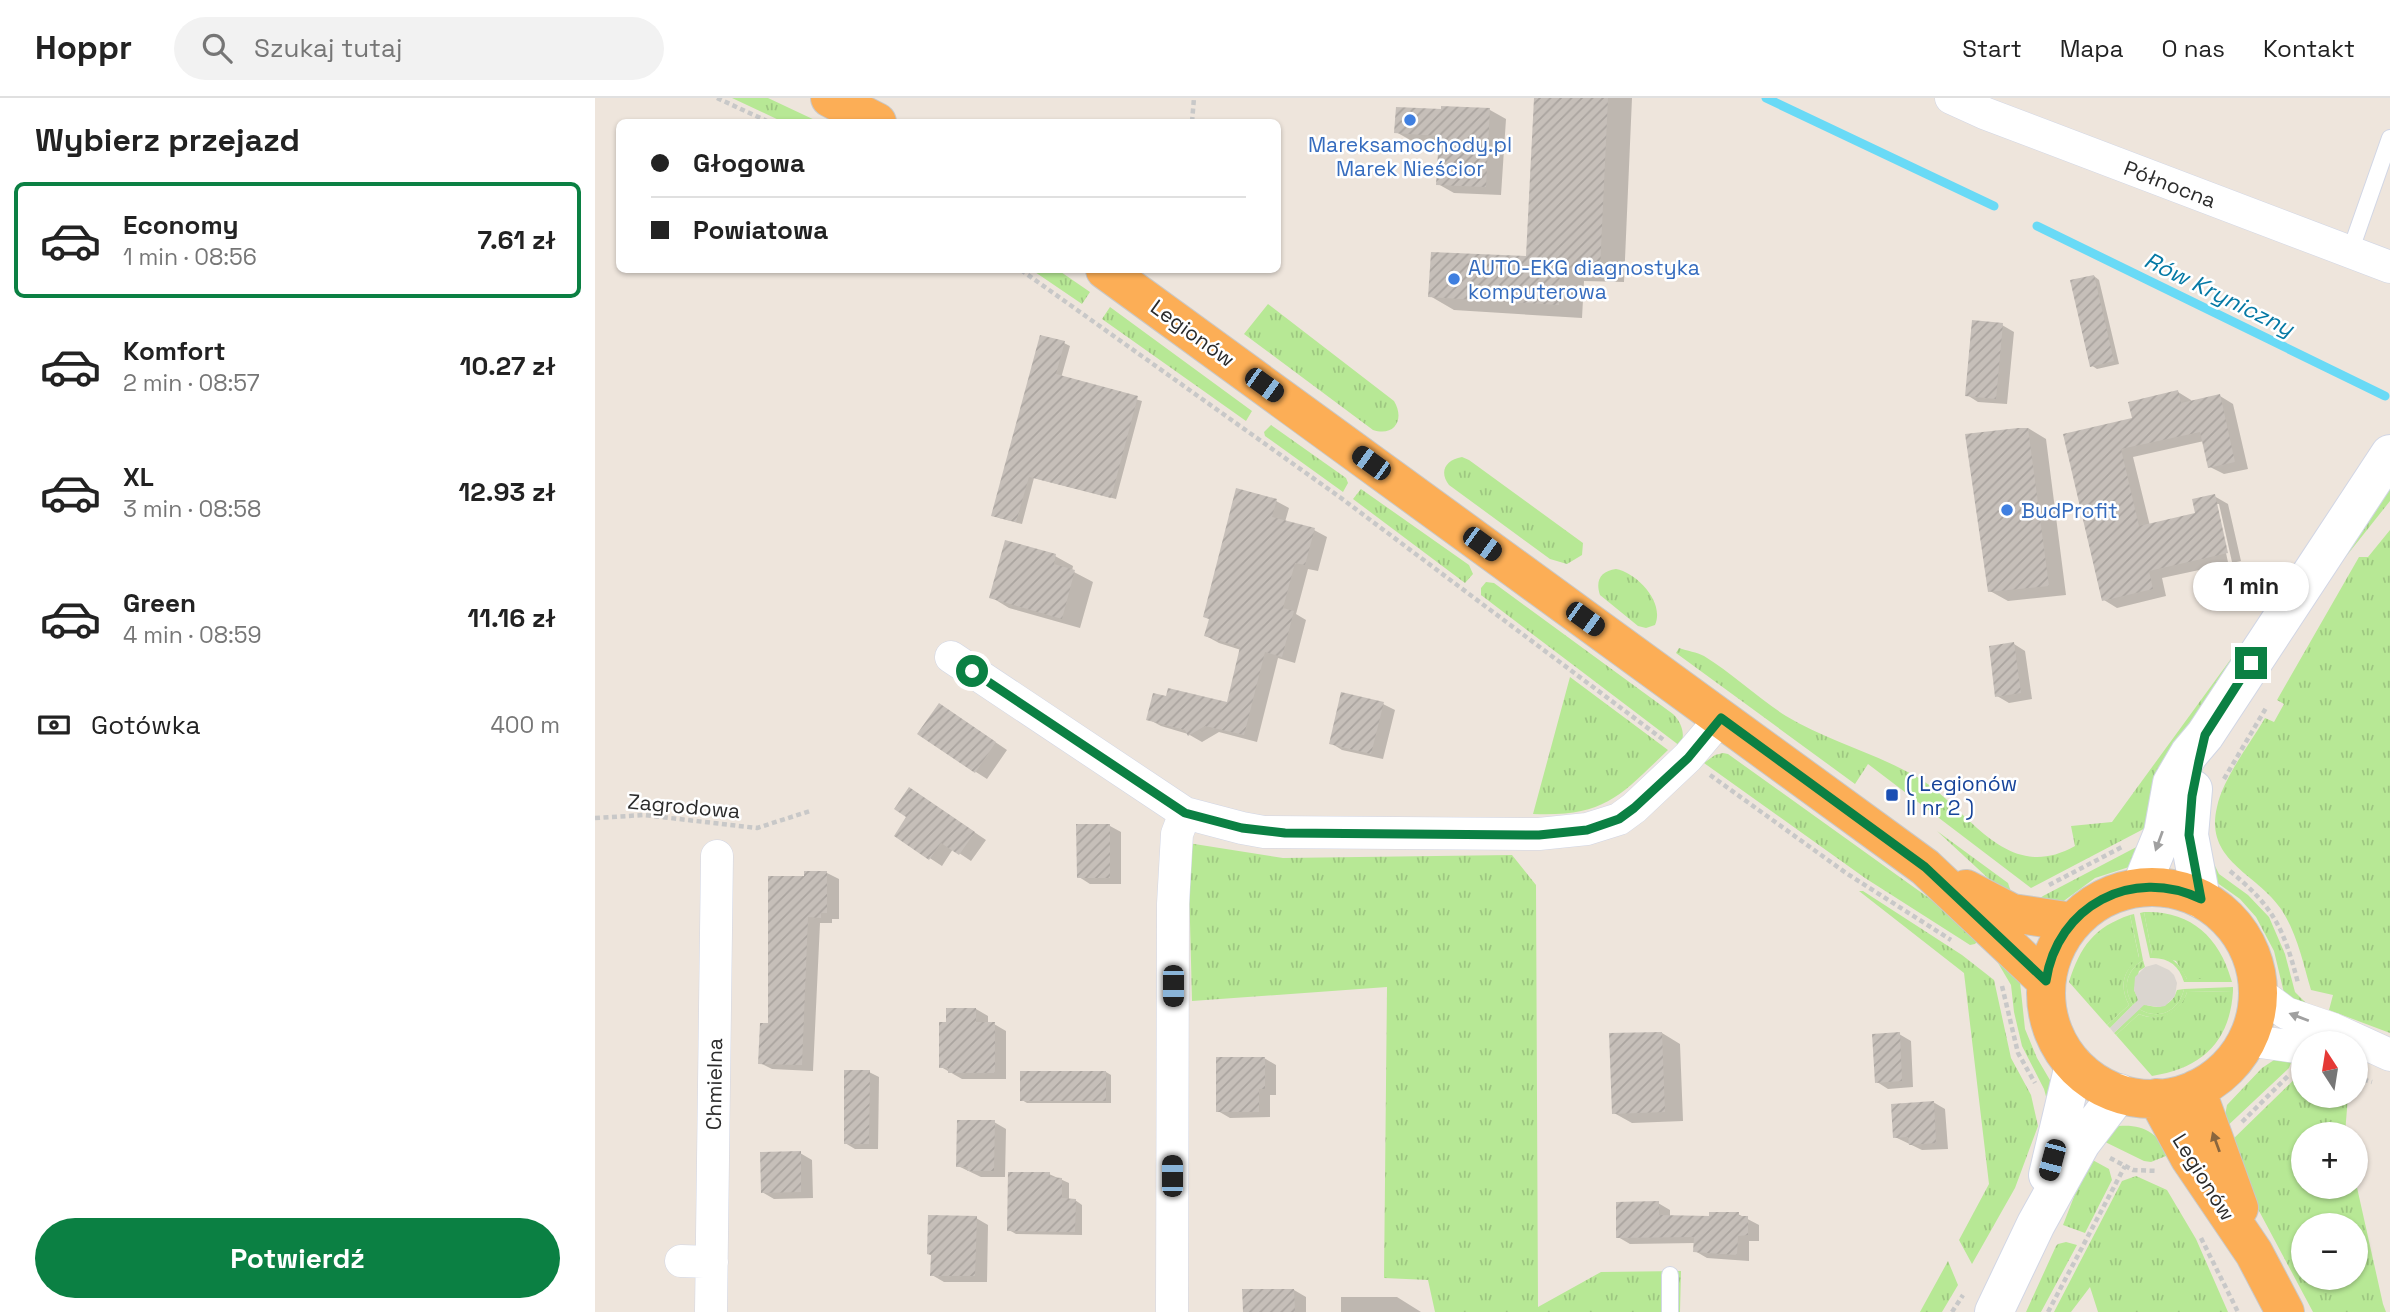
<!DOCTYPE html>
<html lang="pl">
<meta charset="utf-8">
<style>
:root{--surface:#fff;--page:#f2f2f2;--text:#222;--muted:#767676;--line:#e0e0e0;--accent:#0b8043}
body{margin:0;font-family:"Space Grotesk",sans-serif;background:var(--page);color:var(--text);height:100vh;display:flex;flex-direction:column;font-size:26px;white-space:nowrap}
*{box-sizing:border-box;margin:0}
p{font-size:23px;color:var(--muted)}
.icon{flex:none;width:38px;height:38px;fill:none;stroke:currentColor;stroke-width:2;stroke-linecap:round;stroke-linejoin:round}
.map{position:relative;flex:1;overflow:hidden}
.sheet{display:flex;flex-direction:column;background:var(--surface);width:595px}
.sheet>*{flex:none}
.top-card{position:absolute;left:21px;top:21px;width:665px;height:154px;border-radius:10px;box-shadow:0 2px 5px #0004;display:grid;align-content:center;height:154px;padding:0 35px;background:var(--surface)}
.needle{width:46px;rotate:348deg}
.fabs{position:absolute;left:1696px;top:933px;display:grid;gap:14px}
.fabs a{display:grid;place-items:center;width:77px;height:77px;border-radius:50%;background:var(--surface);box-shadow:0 2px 5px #0004;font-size:35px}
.end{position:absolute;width:32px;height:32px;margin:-16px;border:9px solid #0b8043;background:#fff;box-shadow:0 0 0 4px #fff}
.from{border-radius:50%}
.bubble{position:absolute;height:49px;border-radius:24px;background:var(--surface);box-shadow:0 2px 5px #0004;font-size:23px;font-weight:700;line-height:49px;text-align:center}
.car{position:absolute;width:21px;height:42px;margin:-21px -10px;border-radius:9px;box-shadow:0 0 5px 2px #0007;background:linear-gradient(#222 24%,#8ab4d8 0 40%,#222 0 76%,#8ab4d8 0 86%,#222 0)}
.top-card b{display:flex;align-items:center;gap:24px;height:66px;font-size:26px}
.top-card b+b{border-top:2px solid var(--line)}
.top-card i{width:18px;height:18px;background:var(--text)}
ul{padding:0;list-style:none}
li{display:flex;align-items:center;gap:21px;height:116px;margin:0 14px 10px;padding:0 21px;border:4px solid transparent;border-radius:10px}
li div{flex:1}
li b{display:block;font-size:26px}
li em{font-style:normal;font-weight:700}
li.selected{border-color:var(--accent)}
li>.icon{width:63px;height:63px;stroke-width:1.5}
h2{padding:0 35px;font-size:32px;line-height:84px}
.pay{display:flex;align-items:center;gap:18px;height:77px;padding:0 35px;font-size:26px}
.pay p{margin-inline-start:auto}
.primary-button{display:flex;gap:14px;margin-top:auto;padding:14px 35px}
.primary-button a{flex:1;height:80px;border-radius:42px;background:var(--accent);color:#fff;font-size:28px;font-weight:700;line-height:80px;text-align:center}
header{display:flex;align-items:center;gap:42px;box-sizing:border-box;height:98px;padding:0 35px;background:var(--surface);border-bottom:2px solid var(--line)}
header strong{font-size:33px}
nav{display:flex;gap:38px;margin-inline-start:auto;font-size:24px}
.search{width:490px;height:63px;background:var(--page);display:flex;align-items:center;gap:18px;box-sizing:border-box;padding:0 24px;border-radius:38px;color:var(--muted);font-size:26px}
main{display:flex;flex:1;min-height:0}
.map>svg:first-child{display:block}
</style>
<header>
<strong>Hoppr</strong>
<div class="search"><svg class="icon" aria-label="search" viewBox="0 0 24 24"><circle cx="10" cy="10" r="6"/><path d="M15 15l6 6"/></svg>Szukaj tutaj</div>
<nav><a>Start</a><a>Mapa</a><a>O nas</a><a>Kontakt</a></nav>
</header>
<main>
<section class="sheet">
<h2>Wybierz przejazd</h2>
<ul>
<li class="selected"><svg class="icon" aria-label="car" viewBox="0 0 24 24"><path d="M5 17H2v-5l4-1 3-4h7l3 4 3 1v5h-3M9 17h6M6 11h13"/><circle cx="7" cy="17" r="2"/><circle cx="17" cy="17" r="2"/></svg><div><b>Economy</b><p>1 min · 08:56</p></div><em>7.61 zł</em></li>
<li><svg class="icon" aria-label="car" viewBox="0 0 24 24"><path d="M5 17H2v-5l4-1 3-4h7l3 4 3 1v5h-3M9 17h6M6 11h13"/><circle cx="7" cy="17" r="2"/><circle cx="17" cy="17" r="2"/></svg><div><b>Komfort</b><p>2 min · 08:57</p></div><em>10.27 zł</em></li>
<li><svg class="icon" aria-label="car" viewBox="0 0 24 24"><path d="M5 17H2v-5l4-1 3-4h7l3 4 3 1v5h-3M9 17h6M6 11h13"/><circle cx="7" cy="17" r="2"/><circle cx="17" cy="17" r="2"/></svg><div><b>XL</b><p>3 min · 08:58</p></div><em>12.93 zł</em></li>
<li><svg class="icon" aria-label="car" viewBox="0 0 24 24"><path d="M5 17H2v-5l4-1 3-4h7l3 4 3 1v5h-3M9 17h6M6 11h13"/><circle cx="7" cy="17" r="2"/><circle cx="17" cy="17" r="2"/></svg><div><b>Green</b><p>4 min · 08:59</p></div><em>11.16 zł</em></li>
</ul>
<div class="pay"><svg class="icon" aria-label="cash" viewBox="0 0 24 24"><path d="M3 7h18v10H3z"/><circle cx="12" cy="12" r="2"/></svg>Gotówka<p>400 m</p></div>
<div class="primary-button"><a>Potwierdź</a></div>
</section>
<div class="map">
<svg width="1795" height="1214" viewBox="0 0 1795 1214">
<defs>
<pattern id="grass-tufts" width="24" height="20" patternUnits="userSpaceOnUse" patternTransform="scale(1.75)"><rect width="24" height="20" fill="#b7e895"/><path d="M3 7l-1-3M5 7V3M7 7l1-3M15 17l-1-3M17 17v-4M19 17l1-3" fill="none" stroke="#9ec781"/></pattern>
<pattern id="building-hatch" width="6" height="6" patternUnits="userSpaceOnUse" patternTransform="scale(1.75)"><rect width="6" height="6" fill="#c6bfb9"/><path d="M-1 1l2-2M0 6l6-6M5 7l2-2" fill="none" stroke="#aaa49f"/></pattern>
</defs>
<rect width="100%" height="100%" fill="#eee5dc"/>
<path fill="url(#grass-tufts)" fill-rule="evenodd" d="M 137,0 L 173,0 L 224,24 L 188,24 Z
M 437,172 L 463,172 L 495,194 L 487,206 Z
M 673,206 L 799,303 C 810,321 800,339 778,332 L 649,236 Z
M 515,209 L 657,313 L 651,323 L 507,221 Z
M 676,327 L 751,380 L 753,385 L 748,394 L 670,338 L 669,334 Z
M 867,359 L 874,362 L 988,445 L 987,457 L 972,466 L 955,461 L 854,387 C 844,374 850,362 867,359 Z
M 1795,383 L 1795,403 L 1741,471 Z
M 766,391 L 874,467 L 878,476 L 870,485 L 758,401 Z
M 1795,432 L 1795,935 L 1734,912 L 1738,897 L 1716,892 C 1708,865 1702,835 1686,811 C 1662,775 1609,763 1622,709 C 1628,680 1655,646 1670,620 L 1679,624 L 1689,606 L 1682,602 L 1764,459 L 1773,459 Z
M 1021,471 C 1042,475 1070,504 1060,527 L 1051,530 L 1043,528 L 1005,497 C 1000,482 1006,473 1021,471 Z
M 891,484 L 899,485 L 1078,616 C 1087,625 1091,637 1085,648 L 886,497 L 886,490 Z
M 1657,532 L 1560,725 L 1436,790 L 1273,666 L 1260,686 L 1081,555 L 1084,550 C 1092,553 1102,554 1109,558 C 1138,576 1163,600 1191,618 C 1233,643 1280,655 1322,679 C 1373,708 1409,788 1480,748 L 1476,728 L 1517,724 Z
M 975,579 L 1073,652 C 1025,698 1010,719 938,716 Z
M 1128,655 L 1133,656 L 1359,818 L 1385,840 L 1380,846 L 1375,847 L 1270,780 L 1109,665 L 1120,657 Z
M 1342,733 L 1413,785 L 1416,794 L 1408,794 Z
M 1551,744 L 1534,769 L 1500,780 L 1466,805 L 1434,809 L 1448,798 Z
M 593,745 L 688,760 L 917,757 L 941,787 L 943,1209 L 1006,1174 L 1086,1173 L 1085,1214 L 840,1214 L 833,1182 L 789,1180 L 792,889 L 597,903 Z
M 1613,754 L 1624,776 L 1653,797 L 1674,819 L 1690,856 L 1700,894 L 1712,906 L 1710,913 L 1689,895 L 1679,853 L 1661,819 L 1645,801 L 1621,784 Z
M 1264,793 L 1268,793 L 1367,857 L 1399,882 L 1416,960 L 1436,997 L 1443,1028 L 1420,1090 L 1377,1166 L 1364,1142 L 1394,1086 L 1369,875 Z
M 1549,814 C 1594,812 1624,838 1636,881 L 1592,881 L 1581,863 L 1557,856 Z
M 1535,817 L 1544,860 C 1528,873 1524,888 1534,907 L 1512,927 L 1474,884 C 1485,849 1499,829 1535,817 Z
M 1548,862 L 1550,869 L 1544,873 L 1539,892 L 1544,902 L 1538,907 C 1527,890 1531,873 1548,862 Z
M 1403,865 L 1425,884 L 1430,931 L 1442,960 L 1459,989 L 1452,1002 L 1449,991 L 1427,948 L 1419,914 L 1416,887 Z
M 1589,891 C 1584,913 1564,923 1544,911 L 1549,906 C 1564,912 1577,908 1582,892 Z
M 1638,893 C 1635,944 1607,970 1557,978 L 1521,937 L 1544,916 C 1564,925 1585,915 1592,894 Z
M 1698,959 L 1694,970 L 1627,1033 L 1632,1007 L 1667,970 L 1682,960 Z
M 1708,973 L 1708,998 L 1753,998 L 1750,1036 L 1708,1036 L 1708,1088 L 1760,1088 L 1761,1085 L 1788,1206 L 1791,1214 L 1718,1214 L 1639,1066 L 1634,1045 ZM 1708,1127 L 1760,1127 L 1760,1180 L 1708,1180 Z
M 1524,1028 C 1549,1026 1562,1036 1576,1056 L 1556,1064 L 1549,1063 L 1504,1041 L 1516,1031 Z
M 1494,1060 L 1514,1071 L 1517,1082 L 1490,1135 L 1468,1127 Z
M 1541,1078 L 1572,1092 L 1601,1141 L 1633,1214 L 1503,1214 L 1495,1189 L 1476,1214 L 1459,1214 L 1527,1083 Z
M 1471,1144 L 1482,1147 L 1446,1214 L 1431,1214 L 1461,1148 L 1463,1146 Z
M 1353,1163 L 1363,1187 L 1347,1214 L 1325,1214 Z"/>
<path fill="#b7e895" d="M 1549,814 L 1557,856 C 1575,855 1585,866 1592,881 L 1636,881 L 1637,884 L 1589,884 C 1584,867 1573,859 1555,860 L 1545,815 Z
M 1539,816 L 1548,862 C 1531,873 1527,890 1538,907 L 1515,930 L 1512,927 L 1534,907 C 1524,888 1528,873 1544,859 L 1535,817 Z
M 1638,889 L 1638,893 L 1592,894 C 1585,916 1565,925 1544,916 L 1521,937 L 1519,935 L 1544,911 C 1564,923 1584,913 1589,891 Z"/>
<path fill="#dad5cf" d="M 1561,866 L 1574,872 L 1579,877 L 1582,885 L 1580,898 L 1570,908 L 1564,909 L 1549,907 L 1519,935 L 1515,930 L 1543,902 L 1539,892 L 1540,879 L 1550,869 Z"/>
<path fill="#0003" fill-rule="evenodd" d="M 941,0 L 1037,0 L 1029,184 L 989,183 L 987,220 L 859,212 L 835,198 L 933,160 Z
M 895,12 L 911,21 L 906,97 L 859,95 L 843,86 L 845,45 L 817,43 L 801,34 Z
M 1499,178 L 1504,182 L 1524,266 L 1502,271 L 1496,267 Z
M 1407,227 L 1419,234 L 1412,306 L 1383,304 L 1372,297 Z
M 469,245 L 475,248 L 466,280 L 547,303 L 521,401 L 439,380 L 427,426 L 404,420 L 398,417 Z
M 1583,294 L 1596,302 L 1597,305 L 1625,298 L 1638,306 L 1653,371 L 1629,376 L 1615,369 L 1609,343 L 1538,359 L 1555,428 L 1602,416 L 1619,398 L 1633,406 L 1646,463 L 1567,480 L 1571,498 L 1522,510 L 1509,502 L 1470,337 L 1539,321 ZM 1620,406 L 1624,406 L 1637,464 L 1633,464 Z
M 1433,330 L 1451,341 L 1471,497 L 1413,503 L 1395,493 Z
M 681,403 L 694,410 L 690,424 L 719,432 L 732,439 L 723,473 L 713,471 L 701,516 L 711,522 L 700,565 L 683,560 L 662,644 L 624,634 L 607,644 L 593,636 L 566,628 L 553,621 L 633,606 L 646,552 L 624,545 L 611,538 Z
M 460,458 L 478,468 L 477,473 L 498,484 L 485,530 L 414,510 L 396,499 Z
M 1419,546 L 1430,553 L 1437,601 L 1414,605 L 1402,598 Z
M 788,606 L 800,612 L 788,661 L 747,652 L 736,645 Z
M 356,614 L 412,652 L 392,681 L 381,674 Z
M 326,698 L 391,742 L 376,763 L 358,751 L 347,768 L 301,738 Z
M 515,728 L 526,734 L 526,786 L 495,786 L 484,779 Z
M 232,775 L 244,781 L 244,821 L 237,821 L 237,825 L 225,825 L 218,973 L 177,971 L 165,965 L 211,780 Z
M 381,911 L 393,918 L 393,926 L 399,926 L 411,933 L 411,981 L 367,981 L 346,969 L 353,925 Z
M 1067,935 L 1085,946 L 1088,1023 L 1037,1025 L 1019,1015 Z
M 1304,936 L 1316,943 L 1318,989 L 1293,991 L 1282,984 Z
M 669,960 L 681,967 L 681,997 L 675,997 L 675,1019 L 635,1020 L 623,1013 Z
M 274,974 L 284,979 L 283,1051 L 260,1051 L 250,1045 Z
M 511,974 L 516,977 L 516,1005 L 432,1005 L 427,1002 Z
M 1338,1004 L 1350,1011 L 1353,1051 L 1327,1052 L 1300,1039 Z
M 399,1024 L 411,1031 L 410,1079 L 386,1079 L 363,1068 Z
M 205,1055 L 217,1062 L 218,1100 L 179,1101 L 167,1094 Z
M 454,1076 L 474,1085 L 474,1102 L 480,1102 L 487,1107 L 487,1137 L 421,1136 L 414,1132 Z
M 1063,1105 L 1075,1112 L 1075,1119 L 1116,1119 L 1143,1116 L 1164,1127 L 1164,1143 L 1154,1143 L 1154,1163 L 1112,1160 L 1100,1153 L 1100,1145 L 1035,1146 L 1023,1139 Z
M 381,1120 L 393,1127 L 392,1184 L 349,1184 L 337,1177 Z
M 699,1192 L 711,1199 L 711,1214 L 649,1214 Z
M 746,1199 L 802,1199 L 826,1214 L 746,1214 Z"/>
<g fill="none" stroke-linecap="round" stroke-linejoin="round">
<path stroke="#69daf6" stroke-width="9" d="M 1171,0 L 1399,108
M 1442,128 L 1790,298"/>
</g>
<path fill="url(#building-hatch)" d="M 939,0 L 1013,0 L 1005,172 L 965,170 L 964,207 L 833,199 L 836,154 L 931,158 Z
M 846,8 L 895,10 L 891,89 L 841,87 L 844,38 L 799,35 L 801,9 L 846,11 Z
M 1499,177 L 1519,263 L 1495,269 L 1475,182 Z
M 1377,222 L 1408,225 L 1401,301 L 1370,298 Z
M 445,237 L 470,243 L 461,276 L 543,298 L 516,400 L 434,379 L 421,424 L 396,418 Z
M 1583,292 L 1586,305 L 1625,296 L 1640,364 L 1613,370 L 1605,334 L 1526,351 L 1544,428 L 1600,415 L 1597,401 L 1620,396 L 1633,455 L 1554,473 L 1558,491 L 1507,503 L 1468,336 L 1537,320 L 1533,304 Z
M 1423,330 L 1433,330 L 1454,488 L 1393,494 L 1370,336 Z
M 641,390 L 682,401 L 677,419 L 720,430 L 710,467 L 700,465 L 688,510 L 699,513 L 687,559 L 670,554 L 649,637 L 610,628 L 593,638 L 590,632 L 551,622 L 558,595 L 571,598 L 573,590 L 632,604 L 645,549 L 609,538 L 614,521 L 608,519 Z
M 410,442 L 461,456 L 459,466 L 480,472 L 467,521 L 394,500 Z
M 1419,544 L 1426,595 L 1400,599 L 1394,548 Z
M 746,594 L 789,604 L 776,656 L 734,646 Z
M 344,605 L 401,644 L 380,675 L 322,636 Z
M 314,689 L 380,734 L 364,757 L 346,745 L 334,762 L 299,738 L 311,719 L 299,711 Z
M 481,726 L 515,726 L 515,780 L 482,780 Z
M 209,773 L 232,773 L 232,815 L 226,815 L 226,820 L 213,819 L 207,967 L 163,966 L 165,925 L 173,925 L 173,778 L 209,778 Z
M 351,910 L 381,910 L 381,924 L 400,924 L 400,975 L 353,975 L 353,970 L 344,970 L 344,924 L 351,924 Z
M 1067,934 L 1070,1014 L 1017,1016 L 1014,935 Z
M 1305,934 L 1307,983 L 1280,985 L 1277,936 Z
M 621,959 L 670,959 L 670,991 L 664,991 L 664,1014 L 621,1014 Z
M 249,972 L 275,972 L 274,1046 L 249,1046 Z
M 425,973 L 511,973 L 511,1003 L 425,1003 Z
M 1339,1003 L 1341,1045 L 1314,1047 L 1313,1039 L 1298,1040 L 1296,1006 Z
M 362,1022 L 400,1022 L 399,1073 L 372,1073 L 373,1069 L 361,1069 Z
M 206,1053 L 206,1094 L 166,1095 L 165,1054 Z
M 413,1074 L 455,1074 L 455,1079 L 467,1080 L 467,1100 L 481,1101 L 480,1134 L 412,1133 Z
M 1064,1103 L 1064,1117 L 1114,1118 L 1114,1114 L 1144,1114 L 1144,1118 L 1153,1118 L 1153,1137 L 1143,1138 L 1142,1157 L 1098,1154 L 1099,1139 L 1021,1140 L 1021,1104 Z
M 333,1117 L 382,1118 L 380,1178 L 335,1178 L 336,1157 L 332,1156 Z
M 647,1191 L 699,1191 L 700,1214 L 648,1214 Z"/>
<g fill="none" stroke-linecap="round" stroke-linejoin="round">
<defs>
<path id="service" d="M 1755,154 L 1795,40
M 1075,1214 L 1075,1177"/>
<path id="minor" d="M 1356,0 L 1389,15 L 1795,169
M 356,559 L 590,715 L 647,730 L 669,734 L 944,736 L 992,731 L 1024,721 L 1039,710 L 1093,659 L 1126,620
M 1663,894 L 1691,915 L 1738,931 L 1795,957
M 1651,942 L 1708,950
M 86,1163 L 117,1164
M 116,1214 L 122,758
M 577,1214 L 578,806 L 582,736 L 590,715"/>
<path id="tertiary" d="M 1453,1077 L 1479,967
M 1399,1214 L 1441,1126 L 1486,1045 L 1524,995"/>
<path id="secondary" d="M 1598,691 L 1594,737 L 1606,801
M 1546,789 L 1568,735 L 1577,685 L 1594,656 L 1610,637 L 1795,356"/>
<path id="trunk" d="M 235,0 L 282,24
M 510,172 L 1330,769 L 1451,883
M1451 895a106 106 0 1 1 212 0a106 106 0 1 1-212 0Z
M 1371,791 L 1417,815 L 1478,824
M 1601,991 L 1644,1110
M 1562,1000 L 1594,1059 L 1659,1155 L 1690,1214"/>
</defs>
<use href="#service" stroke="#d1d6e5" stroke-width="18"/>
<use href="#minor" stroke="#d1d6e5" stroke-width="33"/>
<use href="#tertiary" stroke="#d1d6e5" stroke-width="40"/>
<use href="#secondary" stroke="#d1d6e5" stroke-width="40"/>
<use href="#trunk" stroke="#c8c8c8" stroke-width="40"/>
<path stroke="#c8c8c8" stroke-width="4.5" stroke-dasharray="5 3.5" stroke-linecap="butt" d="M 122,0 L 174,24
M 597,24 L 599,0
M 426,172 L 746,400 L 1070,643
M 1115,677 L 1251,775 L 1356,842
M 1629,681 L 1671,610
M 0,720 L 49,717 L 162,730 L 215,713
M 1635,773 C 1679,809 1689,831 1703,885
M 1454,787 L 1527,749
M 1407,888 L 1423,955 L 1440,985
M 1760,979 L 1777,984
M 1647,1024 L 1693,978
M 1515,1060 L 1538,1072 L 1563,1073
M 1606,1140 L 1643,1214
M 1357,1214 L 1368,1197
M 1453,1214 L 1530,1068"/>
<use href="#service" stroke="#fff" stroke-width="16"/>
<use href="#minor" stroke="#fff" stroke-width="32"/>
<use href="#tertiary" stroke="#fff" stroke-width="38"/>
<use href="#secondary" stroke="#fff" stroke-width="38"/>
<use href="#trunk" stroke="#fcae56" stroke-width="38"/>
</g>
<defs><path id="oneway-solid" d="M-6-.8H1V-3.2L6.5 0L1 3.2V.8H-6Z" transform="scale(1.75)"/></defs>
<g fill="#a0a0a0">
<use href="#oneway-solid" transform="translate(1564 743) rotate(110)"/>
<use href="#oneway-solid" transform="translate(1704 919) rotate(-159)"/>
</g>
<use fill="#89663e" href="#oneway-solid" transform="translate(1621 1044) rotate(-110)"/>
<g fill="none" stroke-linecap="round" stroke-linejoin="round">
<path stroke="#0b8043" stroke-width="9" d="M 377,573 L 590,715 L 647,730 L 690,735 L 944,737 L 992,732 L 1024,721 L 1039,710 L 1093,660 L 1126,620 L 1330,769 L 1451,883 C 1462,808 1537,768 1606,801 L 1594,737 L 1597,698 L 1604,663 L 1610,637 L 1656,565"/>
</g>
<g fill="#3f7fe0" stroke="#fff" stroke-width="2.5">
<circle cx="815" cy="22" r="7"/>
<circle cx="859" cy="181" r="7"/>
<circle cx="1412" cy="412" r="7"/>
</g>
<rect fill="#1a4fb4" stroke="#fff" stroke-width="2.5" x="1290" y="690" width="14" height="14" rx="3.5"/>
<g text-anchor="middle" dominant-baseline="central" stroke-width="5" stroke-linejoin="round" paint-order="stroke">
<g font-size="21" fill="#366cbe" stroke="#fff" text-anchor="start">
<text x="815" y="46" text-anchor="middle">Mareksamochody.pl<tspan x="815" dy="24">Marek Nieścior</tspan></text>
<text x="873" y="169">AUTO-EKG diagnostyka<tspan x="873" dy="24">komputerowa</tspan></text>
<text x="1426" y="412">BudProfit</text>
</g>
<g font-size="21" fill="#2b2b2b" stroke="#fff">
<text transform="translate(1575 86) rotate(21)">Północna</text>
<text transform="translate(598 235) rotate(36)">Legionów</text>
<text transform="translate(89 708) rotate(5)">Zagrodowa</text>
<text transform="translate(119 986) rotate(-89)">Chmielna</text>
<text transform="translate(1609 1079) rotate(58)">Legionów</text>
</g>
<g font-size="21" fill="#164399" stroke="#fff" text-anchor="start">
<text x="1311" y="685">( Legionów<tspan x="1311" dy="24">II nr 2 )</tspan></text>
</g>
<g font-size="23" font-style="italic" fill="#0579a5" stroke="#fff">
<text transform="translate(1624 196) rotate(26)">Rów Kryniczny</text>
</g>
</g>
</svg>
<div class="fabs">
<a><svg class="needle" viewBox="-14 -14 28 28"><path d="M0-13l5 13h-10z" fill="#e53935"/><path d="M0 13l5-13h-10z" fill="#767676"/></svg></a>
<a>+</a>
<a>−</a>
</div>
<i class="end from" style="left:377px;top:573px"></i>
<i class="end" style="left:1656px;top:565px"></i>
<div class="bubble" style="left:1598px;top:464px;width:116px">1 min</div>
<i class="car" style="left:669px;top:287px;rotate:126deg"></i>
<i class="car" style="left:776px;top:365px;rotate:306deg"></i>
<i class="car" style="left:887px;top:446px;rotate:126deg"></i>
<i class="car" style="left:990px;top:521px;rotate:126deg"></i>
<i class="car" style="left:578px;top:888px;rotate:180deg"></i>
<i class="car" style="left:1457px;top:1062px;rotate:195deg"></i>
<i class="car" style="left:577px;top:1078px;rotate:0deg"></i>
<div class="top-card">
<b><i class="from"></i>Głogowa</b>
<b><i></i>Powiatowa</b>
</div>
</div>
</main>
